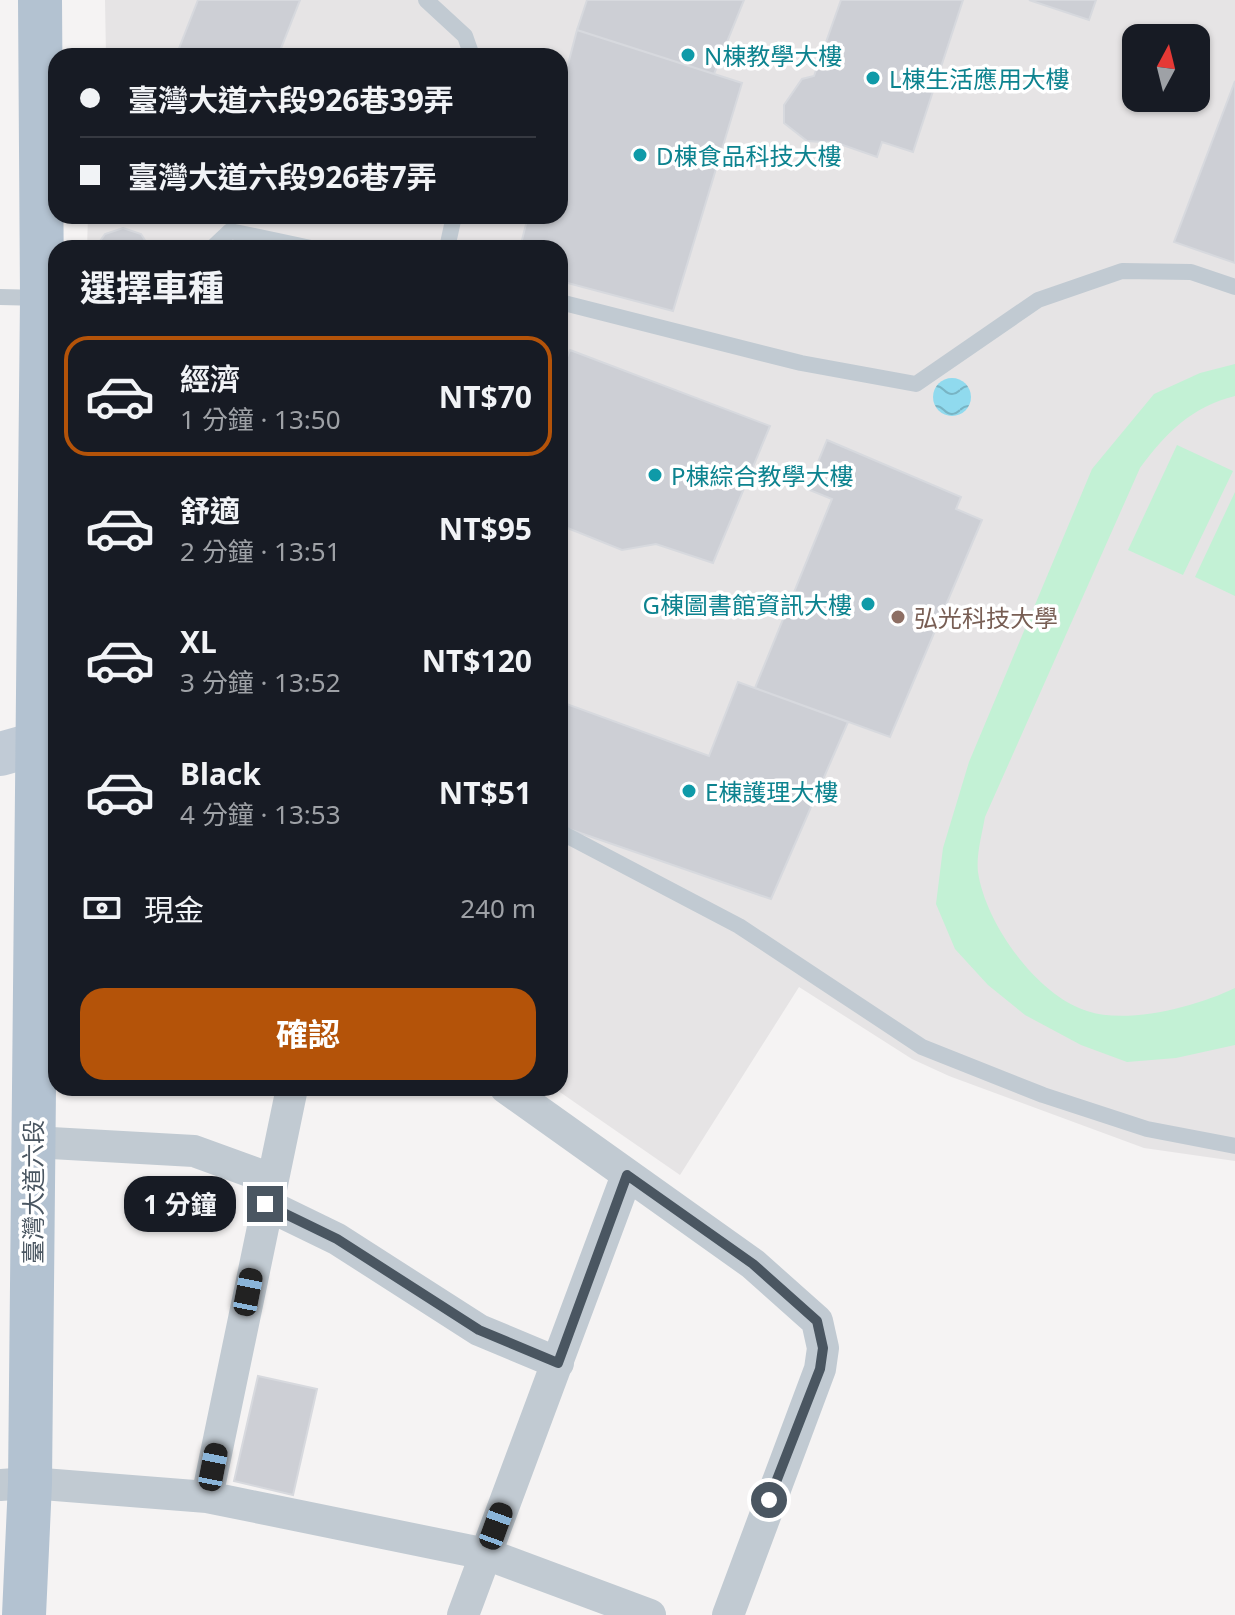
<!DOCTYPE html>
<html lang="zh-TW">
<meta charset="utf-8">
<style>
:root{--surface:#171b24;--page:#242831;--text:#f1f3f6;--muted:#9ea1a6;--line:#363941;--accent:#b45309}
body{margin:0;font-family:"Noto Sans","Noto Sans TC",sans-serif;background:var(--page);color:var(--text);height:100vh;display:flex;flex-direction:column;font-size:30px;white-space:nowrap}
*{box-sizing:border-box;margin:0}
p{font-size:26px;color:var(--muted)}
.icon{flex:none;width:44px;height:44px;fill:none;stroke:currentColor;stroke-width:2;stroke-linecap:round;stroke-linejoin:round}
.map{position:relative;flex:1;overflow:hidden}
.panel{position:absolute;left:48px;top:240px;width:520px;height:856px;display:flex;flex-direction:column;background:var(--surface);border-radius:24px;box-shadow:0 2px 6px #0004}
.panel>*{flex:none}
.banner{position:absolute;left:48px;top:48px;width:520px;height:176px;border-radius:24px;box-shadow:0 2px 6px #0004;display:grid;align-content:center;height:176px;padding:0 32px;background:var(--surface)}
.needle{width:52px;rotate:7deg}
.controls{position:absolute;left:1122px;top:24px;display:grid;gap:16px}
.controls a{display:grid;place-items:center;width:88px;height:88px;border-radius:16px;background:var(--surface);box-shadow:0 2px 6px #0004;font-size:40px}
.end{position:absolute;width:36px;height:36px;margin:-18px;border:10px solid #4a5661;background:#fff;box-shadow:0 0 0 4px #fff}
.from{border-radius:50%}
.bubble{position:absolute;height:56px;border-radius:24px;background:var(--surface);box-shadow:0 2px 6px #0004;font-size:26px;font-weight:700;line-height:56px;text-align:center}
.car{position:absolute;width:24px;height:48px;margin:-24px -12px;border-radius:10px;box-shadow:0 0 6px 2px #0007;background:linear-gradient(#222 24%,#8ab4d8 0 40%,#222 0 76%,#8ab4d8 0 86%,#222 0)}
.banner b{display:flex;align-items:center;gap:28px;height:76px;font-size:30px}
.banner b+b{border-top:2px solid var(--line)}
.banner i{width:20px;height:20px;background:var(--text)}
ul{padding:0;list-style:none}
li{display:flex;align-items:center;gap:24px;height:120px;margin:0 16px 12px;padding:0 16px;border:4px solid transparent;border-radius:24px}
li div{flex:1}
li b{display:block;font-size:30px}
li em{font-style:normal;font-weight:700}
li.on{border-color:var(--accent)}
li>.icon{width:72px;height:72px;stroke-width:1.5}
h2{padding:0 32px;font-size:36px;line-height:96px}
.pay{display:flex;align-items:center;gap:20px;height:88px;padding:0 32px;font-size:30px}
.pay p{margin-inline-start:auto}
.action{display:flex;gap:16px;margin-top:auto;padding:16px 32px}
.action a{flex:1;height:92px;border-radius:24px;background:var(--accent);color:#fff;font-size:32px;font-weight:700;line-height:92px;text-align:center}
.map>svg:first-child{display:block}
</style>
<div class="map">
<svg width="1235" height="1615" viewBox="0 0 1235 1615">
<defs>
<pattern id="water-waves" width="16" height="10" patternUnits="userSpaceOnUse" patternTransform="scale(2)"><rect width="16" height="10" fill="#90daee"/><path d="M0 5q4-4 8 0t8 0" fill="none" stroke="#78b4c4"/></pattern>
</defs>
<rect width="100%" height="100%" fill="#f5f3f3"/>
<path fill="#e6e4e5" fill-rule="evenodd" d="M 105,0 L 1235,0 L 1235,1161 L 1144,1148 L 949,1076 L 912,1059 L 799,987 L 680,1175 L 554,1088 L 560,1088 L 560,248 L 87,248 L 88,216 L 560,216 L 560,56 L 106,56 ZM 1136,38 L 1196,38 L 1196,98 L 1136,98 Z"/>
<path fill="#c3f1d5" d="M 1235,364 L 1235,396 C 1191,407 1166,433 1140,468 L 985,817 C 982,834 976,855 978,872 C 985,922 1036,995 1087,1011 C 1128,1025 1198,1006 1235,988 L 1235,1045 L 1176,1058 L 1127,1062 L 1081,1045 L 1025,1015 L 988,985 L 955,949 L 936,904 L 943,848 L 969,762 L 1092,469 L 1154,394 L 1200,373 Z
M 1177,445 L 1233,471 L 1183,575 L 1128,550 Z
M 1235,492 L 1235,596 L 1195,577 Z"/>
<path fill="url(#water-waves)" d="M933 397a19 19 0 1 1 38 0a19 19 0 1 1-38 0Z"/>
<path fill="#cdcfd5" stroke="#d7d9de" stroke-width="2" d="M 198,0 L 300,0 L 278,56 L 176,56 Z
M 587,0 L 744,0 L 714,74 L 577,30 Z
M 841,0 L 963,0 L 913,152 L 882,142 L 877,157 L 837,143 L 807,141 L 784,123 L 784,105 L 802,79 L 814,76 Z
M 1029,0 L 1096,0 L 1089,20 Z
M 577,30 L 742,83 L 673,311 L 560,281 L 560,248 L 520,248 L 528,216 L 560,216 L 560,95 Z
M 1235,81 L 1235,263 L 1174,242 Z
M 123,228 L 141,234 L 150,248 L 95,248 L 105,234 Z
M 570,350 L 770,426 L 713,563 L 656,544 L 622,550 L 560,525 L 560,374 Z
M 827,440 L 961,497 L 956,509 L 982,520 L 890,737 L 755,688 L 832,499 L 807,489 Z
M 738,682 L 848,722 L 771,899 L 560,826 L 560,715 L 564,703 L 709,756 Z
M 258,1376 L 317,1389 L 293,1495 L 234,1481 Z"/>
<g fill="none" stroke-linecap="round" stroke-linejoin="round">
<path stroke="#c1cad2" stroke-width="16" d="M 426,0 L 465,36 L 472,56
M 212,248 L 230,231 L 311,248
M 447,248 L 454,216
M 0,297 L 42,298
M 560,302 L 801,363 L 916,384 L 1038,300 L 1122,271 L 1191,272 L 1235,287
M 560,832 L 739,926 L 922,1047 L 1043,1095 L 1147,1129 L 1235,1146"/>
<path stroke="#c1cad2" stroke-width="32" d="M 506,1088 L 753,1264 L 817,1321 L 823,1348 L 820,1369 L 728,1615
M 33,1142 L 194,1151 L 271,1179
M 265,1204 L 337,1239 L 479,1330 L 558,1363
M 0,1485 L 30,1483 L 207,1497 L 486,1554 L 650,1615
M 207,1497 L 292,1088
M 463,1615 L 627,1175"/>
<path stroke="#c1cbd6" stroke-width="44" d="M 0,754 L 36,744"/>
<path stroke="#b3c2d1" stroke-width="44" d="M 24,1615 L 30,1483 L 42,298 L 40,0"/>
</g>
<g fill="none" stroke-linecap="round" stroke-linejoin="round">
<path stroke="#4a5661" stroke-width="10" d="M 265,1204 L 337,1239 L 479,1330 L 558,1363 L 627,1175 L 753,1264 L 817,1321 L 823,1348 L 820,1369 L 769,1500"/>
</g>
<g fill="#0f9aa8" stroke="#fff" stroke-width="3">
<circle cx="688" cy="55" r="8"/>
<circle cx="873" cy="78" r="8"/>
<circle cx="640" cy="155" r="8"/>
<circle cx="655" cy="475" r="8"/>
<circle cx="868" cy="604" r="8"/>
<circle cx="689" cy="791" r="8"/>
</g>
<circle fill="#8d6e63" stroke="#fff" stroke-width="3" cx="898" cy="617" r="8"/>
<g text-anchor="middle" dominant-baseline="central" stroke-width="7" stroke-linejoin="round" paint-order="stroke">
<g font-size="24" fill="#0d838f" stroke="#fff" text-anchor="start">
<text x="704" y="55">N棟教學大樓</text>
<text x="889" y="78">L棟生活應用大樓</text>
<text x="656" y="155">D棟食品科技大樓</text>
<text x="671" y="475">P棟綜合教學大樓</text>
<text x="852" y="604" text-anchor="end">G棟圖書館資訊大樓</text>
<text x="705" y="791">E棟護理大樓</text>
</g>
<g font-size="24" fill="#785e54" stroke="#fff" text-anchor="start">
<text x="914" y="617">弘光科技大學</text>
</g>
<g font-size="24" fill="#4a5661" stroke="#fff">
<text transform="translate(32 1192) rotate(-90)">臺灣大道六段</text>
</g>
</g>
</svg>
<div class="controls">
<a><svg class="needle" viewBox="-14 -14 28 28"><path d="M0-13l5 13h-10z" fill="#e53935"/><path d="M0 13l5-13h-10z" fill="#9ea1a6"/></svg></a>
</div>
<i class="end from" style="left:769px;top:1500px"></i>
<i class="end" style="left:265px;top:1204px"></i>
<div class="bubble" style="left:124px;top:1176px;width:112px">1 分鐘</div>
<i class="car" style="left:248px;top:1292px;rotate:11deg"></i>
<i class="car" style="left:213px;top:1467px;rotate:11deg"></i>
<i class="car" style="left:496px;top:1526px;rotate:20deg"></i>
<div class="banner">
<b><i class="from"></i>臺灣大道六段926巷39弄</b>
<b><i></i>臺灣大道六段926巷7弄</b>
</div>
<section class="panel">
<h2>選擇車種</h2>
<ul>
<li class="on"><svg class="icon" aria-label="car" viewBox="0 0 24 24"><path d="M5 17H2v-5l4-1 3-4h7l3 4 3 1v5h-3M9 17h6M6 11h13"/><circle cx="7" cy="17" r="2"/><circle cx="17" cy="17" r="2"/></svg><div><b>經濟</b><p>1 分鐘 · 13:50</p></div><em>NT$70</em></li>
<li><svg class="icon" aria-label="car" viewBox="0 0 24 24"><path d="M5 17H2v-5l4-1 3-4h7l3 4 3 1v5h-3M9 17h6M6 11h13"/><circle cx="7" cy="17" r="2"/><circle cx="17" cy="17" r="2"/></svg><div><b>舒適</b><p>2 分鐘 · 13:51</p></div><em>NT$95</em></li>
<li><svg class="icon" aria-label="car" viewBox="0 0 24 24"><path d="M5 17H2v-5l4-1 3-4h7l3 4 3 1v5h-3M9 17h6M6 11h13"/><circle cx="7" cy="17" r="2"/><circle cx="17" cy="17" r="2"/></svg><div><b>XL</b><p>3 分鐘 · 13:52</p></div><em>NT$120</em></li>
<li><svg class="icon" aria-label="car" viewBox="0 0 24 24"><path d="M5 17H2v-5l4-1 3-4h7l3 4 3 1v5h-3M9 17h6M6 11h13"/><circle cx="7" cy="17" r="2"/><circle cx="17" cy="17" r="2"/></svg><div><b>Black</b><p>4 分鐘 · 13:53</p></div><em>NT$51</em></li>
</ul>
<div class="pay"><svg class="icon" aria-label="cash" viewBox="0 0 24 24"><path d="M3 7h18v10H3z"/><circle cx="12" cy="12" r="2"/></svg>現金<p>240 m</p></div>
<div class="action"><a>確認</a></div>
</section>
</div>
